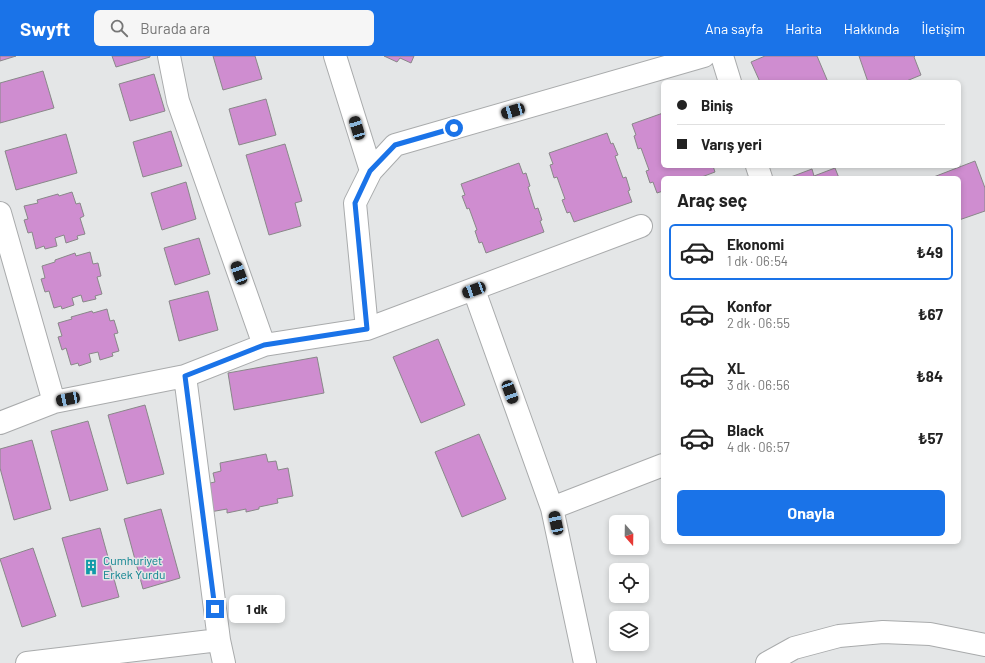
<!DOCTYPE html>
<html lang="tr">
<meta charset="utf-8">
<style>
:root{--surface:#fff;--page:#f6f6f6;--text:#222;--muted:#767676;--line:#e0e0e0;--accent:#1a73e8}
body{margin:0;font-family:Barlow,sans-serif;background:var(--page);color:var(--text);height:100vh;display:flex;flex-direction:column;font-size:15px;white-space:nowrap}
*{box-sizing:border-box;margin:0}
p{font-size:13px;color:var(--muted)}
.icon{flex:none;width:22px;height:22px;fill:none;stroke:currentColor;stroke-width:2;stroke-linecap:round;stroke-linejoin:round}
.map{position:relative;flex:1;overflow:hidden}
.drawer{position:absolute;left:661px;top:120px;width:300px;height:368px;display:flex;flex-direction:column;background:var(--surface);border-radius:6px;box-shadow:0 2px 6px #0003}
.drawer>*{flex:none}
.guide{position:absolute;left:661px;top:24px;width:300px;height:88px;border-radius:6px;box-shadow:0 2px 6px #0003;display:grid;align-content:center;height:88px;padding:0 16px;background:var(--surface)}
.needle{width:26px;rotate:160deg}
.tools{position:absolute;left:609px;top:459px;display:grid;gap:8px}
.tools a{display:grid;place-items:center;width:40px;height:40px;border-radius:6px;background:var(--surface);box-shadow:0 2px 6px #0003;font-size:20px}
.end{position:absolute;width:18px;height:18px;margin:-9px;border:5px solid #1a73e8;background:#fff;box-shadow:0 0 0 2px #fff}
.from{border-radius:50%}
.bubble{position:absolute;height:28px;border-radius:6px;background:var(--surface);box-shadow:0 2px 6px #0003;font-size:13px;font-weight:700;line-height:28px;text-align:center}
.car{position:absolute;width:12px;height:24px;margin:-12px -6px;border-radius:5px;box-shadow:0 0 3px 1px #0007;background:linear-gradient(#222 24%,#8ab4d8 0 40%,#222 0 76%,#8ab4d8 0 86%,#222 0)}
.guide b{display:flex;align-items:center;gap:14px;height:38px;font-size:15px}
.guide b+b{border-top:1px solid var(--line)}
.guide i{width:10px;height:10px;background:var(--text)}
ul{padding:0;list-style:none}
li{display:flex;align-items:center;gap:12px;height:56px;margin:0 8px 6px;padding:0 8px;border:2px solid transparent;border-radius:6px}
li div{flex:1}
li b{display:block;font-size:15px}
li em{font-style:normal;font-weight:700}
li.active{border-color:var(--accent)}
li>.icon{width:36px;height:36px;stroke-width:1.5}
h2{padding:0 16px;font-size:18px;line-height:48px}
.cta{display:flex;gap:8px;margin-top:auto;padding:8px 16px}
.cta a{flex:1;height:46px;border-radius:6px;background:var(--accent);color:#fff;font-size:16px;font-weight:700;line-height:46px;text-align:center}
header{display:flex;align-items:center;gap:24px;box-sizing:border-box;height:56px;padding:0 20px;background:var(--accent);color:#fff}
header strong{font-size:19px}
nav{display:flex;gap:22px;margin-inline-start:auto;font-size:14px}
.search{width:280px;height:36px;background:var(--page);display:flex;align-items:center;gap:10px;box-sizing:border-box;padding:0 14px;border-radius:6px;color:var(--muted);font-size:15px}
.map>svg:first-child{display:block}
</style>
<header>
<strong>Swyft</strong>
<div class="search"><svg class="icon" aria-label="search" viewBox="0 0 24 24"><circle cx="10" cy="10" r="6"/><path d="M15 15l6 6"/></svg>Burada ara</div>
<nav><a>Ana sayfa</a><a>Harita</a><a>Hakkında</a><a>İletişim</a></nav>
</header>
<div class="map">
<svg width="985" height="607" viewBox="0 0 985 607">
<rect width="100%" height="100%" fill="#e4e6e7"/>
<path fill="#cf8dd0" stroke="#898889" d="M 0,0 L 16,0 L 0,5 Z
M 112,0 L 150,0 L 150,1 L 116,11 Z
M 213,0 L 255,0 L 262,23 L 223,34 Z
M 384,0 L 414,0 L 411,7 L 400,2 L 397,6 Z
M 765,0 L 817,0 L 828,26 L 760,26 L 751,6 Z
M 859,0 L 915,0 L 914,1 L 921,19 L 904,26 L 868,26 Z
M 43,15 L 54,52 L 0,67 L 0,27 Z
M 154,18 L 165,55 L 130,65 L 119,28 Z
M 266,43 L 276,79 L 239,89 L 229,53 Z
M 663,57 L 663,110 L 713,110 L 715,116 L 699,122 L 663,122 L 663,135 L 657,137 L 653,126 L 650,127 L 646,115 L 649,114 L 641,92 L 638,93 L 634,80 L 636,79 L 632,68 Z
M 171,75 L 182,110 L 143,121 L 133,86 Z
M 607,77 L 611,88 L 613,87 L 618,99 L 615,100 L 623,122 L 626,121 L 630,134 L 628,135 L 632,146 L 574,166 L 570,156 L 567,157 L 562,144 L 565,143 L 557,121 L 554,122 L 550,109 L 553,108 L 549,97 Z
M 66,78 L 77,117 L 16,134 L 5,95 Z
M 285,88 L 302,145 L 295,147 L 301,170 L 269,179 L 246,99 Z
M 975,105 L 985,132 L 985,155 L 959,164 L 959,122 L 931,122 Z
M 519,107 L 523,118 L 526,117 L 530,130 L 528,131 L 535,153 L 538,152 L 542,164 L 540,165 L 544,176 L 486,197 L 482,186 L 479,187 L 475,175 L 477,174 L 469,152 L 467,153 L 462,140 L 465,139 L 461,128 Z
M 835,112 L 839,122 L 788,122 L 812,113 L 814,120 Z
M 186,126 L 196,163 L 162,174 L 151,137 Z
M 72,136 L 76,148 L 80,147 L 84,160 L 80,162 L 85,178 L 77,180 L 78,183 L 66,187 L 64,179 L 55,182 L 57,190 L 45,193 L 44,190 L 36,193 L 32,176 L 28,177 L 24,164 L 28,163 L 24,150 L 38,147 L 37,144 L 58,138 L 59,140 Z
M 199,182 L 210,218 L 175,229 L 164,192 Z
M 90,196 L 93,208 L 98,207 L 101,220 L 97,221 L 102,238 L 95,240 L 96,243 L 83,246 L 81,239 L 72,242 L 74,249 L 62,253 L 61,250 L 54,252 L 49,235 L 45,236 L 41,223 L 45,222 L 42,210 L 55,206 L 55,204 L 75,197 L 76,200 Z
M 208,235 L 218,274 L 179,285 L 169,245 Z
M 107,253 L 110,265 L 114,264 L 118,277 L 114,278 L 119,295 L 112,297 L 113,300 L 100,304 L 98,296 L 89,298 L 91,306 L 79,310 L 78,307 L 71,309 L 66,292 L 62,294 L 58,281 L 62,280 L 58,267 L 72,263 L 71,261 L 92,255 L 93,257 Z
M 438,283 L 465,349 L 421,367 L 393,301 Z
M 317,301 L 324,337 L 234,354 L 228,317 Z
M 145,349 L 164,418 L 127,428 L 108,359 Z
M 88,365 L 108,434 L 70,445 L 51,375 Z
M 479,378 L 506,443 L 462,461 L 435,396 Z
M 32,384 L 51,453 L 14,464 L 0,412 L 0,393 Z
M 266,398 L 268,406 L 276,405 L 278,414 L 288,412 L 293,440 L 277,443 L 278,447 L 259,451 L 259,453 L 246,456 L 246,453 L 227,457 L 227,453 L 210,456 L 205,428 L 215,426 L 213,417 L 221,415 L 220,407 Z
M 161,453 L 180,522 L 143,533 L 124,463 Z
M 100,472 L 119,541 L 82,551 L 62,482 Z
M 33,492 L 56,560 L 22,571 L 0,503 Z"/>
<g fill="none" stroke-linecap="round" stroke-linejoin="round">
<defs>
<path id="minor" d="M 169,0 L 178,45 L 264,289
M 335,0 L 371,115
M 722,0 L 730,26
M 757,110 L 761,122
M 0,157 L 54,346
M 474,234 L 552,452 L 585,607
M 367,273 L 355,147 L 371,115 L 395,89 L 704,0
M 185,320 L 219,584 L 224,607
M 0,367 L 54,346 L 185,320 L 264,289 L 367,273 L 641,170
M 552,452 L 663,409
M 27,607 L 219,584
M 767,607 L 794,592 L 839,580 L 883,576 L 930,578 L 985,589"/>
</defs>
<use href="#minor" stroke="#a9abac" stroke-width="24"/>
<use href="#minor" stroke="#fff" stroke-width="22"/>
</g>
<g fill="none" stroke-linecap="round" stroke-linejoin="round">
<path stroke="#1a73e8" stroke-width="5" d="M 215,553 L 185,320 L 264,289 L 367,273 L 355,147 L 370,115 L 395,89 L 454,72"/>
</g>
<defs>
<symbol id="building-bare" viewBox="-9 -9 18 18"><path d="M-4-6H4V6H1V3H-1V6H-4ZM-2.5-4.3h1.7v1.8h-1.7ZM.8-4.3h1.7v1.8H.8ZM-2.5-1h1.7V.8h-1.7ZM.8-1h1.7V.8H.8Z" fill="#0f9aa8" stroke="#e4e6e7" stroke-width="2.5" paint-order="stroke"/></symbol>
</defs>
<g fill-rule="evenodd">
<use href="#building-bare" x="80" y="500" width="22" height="22"/>
</g>
<g text-anchor="middle" dominant-baseline="central" stroke-width="3" stroke-linejoin="round" paint-order="stroke">
<g font-size="12" fill="#0d838f" stroke="#e4e6e7" text-anchor="start">
<text x="103" y="504">Cumhuriyet<tspan x="103" dy="14">Erkek Yurdu</tspan></text>
</g>
</g>
</svg>
<div class="tools">
<a><svg class="needle" viewBox="-14 -14 28 28"><path d="M0-13l5 13h-10z" fill="#e53935"/><path d="M0 13l5-13h-10z" fill="#767676"/></svg></a>
<a><svg class="icon" aria-label="locate" viewBox="0 0 24 24"><circle cx="12" cy="12" r="6"/><path d="M12 2v4M12 18v4M2 12h4M18 12h4"/></svg></a>
<a><svg class="icon" aria-label="layers" viewBox="0 0 24 24"><path d="M12 4l9 5-9 5-9-5zM3 14l9 5 9-5"/></svg></a>
</div>
<i class="end from" style="left:454px;top:72px"></i>
<i class="end" style="left:215px;top:553px"></i>
<div class="bubble" style="left:229px;top:539px;width:56px">1 dk</div>
<i class="car" style="left:513px;top:55px;rotate:254deg"></i>
<i class="car" style="left:357px;top:72px;rotate:343deg"></i>
<i class="car" style="left:239px;top:217px;rotate:340deg"></i>
<i class="car" style="left:474px;top:234px;rotate:250deg"></i>
<i class="car" style="left:510px;top:336px;rotate:160deg"></i>
<i class="car" style="left:68px;top:343px;rotate:259deg"></i>
<i class="car" style="left:556px;top:467px;rotate:348deg"></i>
<div class="guide">
<b><i class="from"></i>Biniş</b>
<b><i></i>Varış yeri</b>
</div>
<section class="drawer">
<h2>Araç seç</h2>
<ul>
<li class="active"><svg class="icon" aria-label="car" viewBox="0 0 24 24"><path d="M5 17H2v-5l4-1 3-4h7l3 4 3 1v5h-3M9 17h6M6 11h13"/><circle cx="7" cy="17" r="2"/><circle cx="17" cy="17" r="2"/></svg><div><b>Ekonomi</b><p>1 dk · 06:54</p></div><em>₺49</em></li>
<li><svg class="icon" aria-label="car" viewBox="0 0 24 24"><path d="M5 17H2v-5l4-1 3-4h7l3 4 3 1v5h-3M9 17h6M6 11h13"/><circle cx="7" cy="17" r="2"/><circle cx="17" cy="17" r="2"/></svg><div><b>Konfor</b><p>2 dk · 06:55</p></div><em>₺67</em></li>
<li><svg class="icon" aria-label="car" viewBox="0 0 24 24"><path d="M5 17H2v-5l4-1 3-4h7l3 4 3 1v5h-3M9 17h6M6 11h13"/><circle cx="7" cy="17" r="2"/><circle cx="17" cy="17" r="2"/></svg><div><b>XL</b><p>3 dk · 06:56</p></div><em>₺84</em></li>
<li><svg class="icon" aria-label="car" viewBox="0 0 24 24"><path d="M5 17H2v-5l4-1 3-4h7l3 4 3 1v5h-3M9 17h6M6 11h13"/><circle cx="7" cy="17" r="2"/><circle cx="17" cy="17" r="2"/></svg><div><b>Black</b><p>4 dk · 06:57</p></div><em>₺57</em></li>
</ul>
<div class="cta"><a>Onayla</a></div>
</section>
</div>
